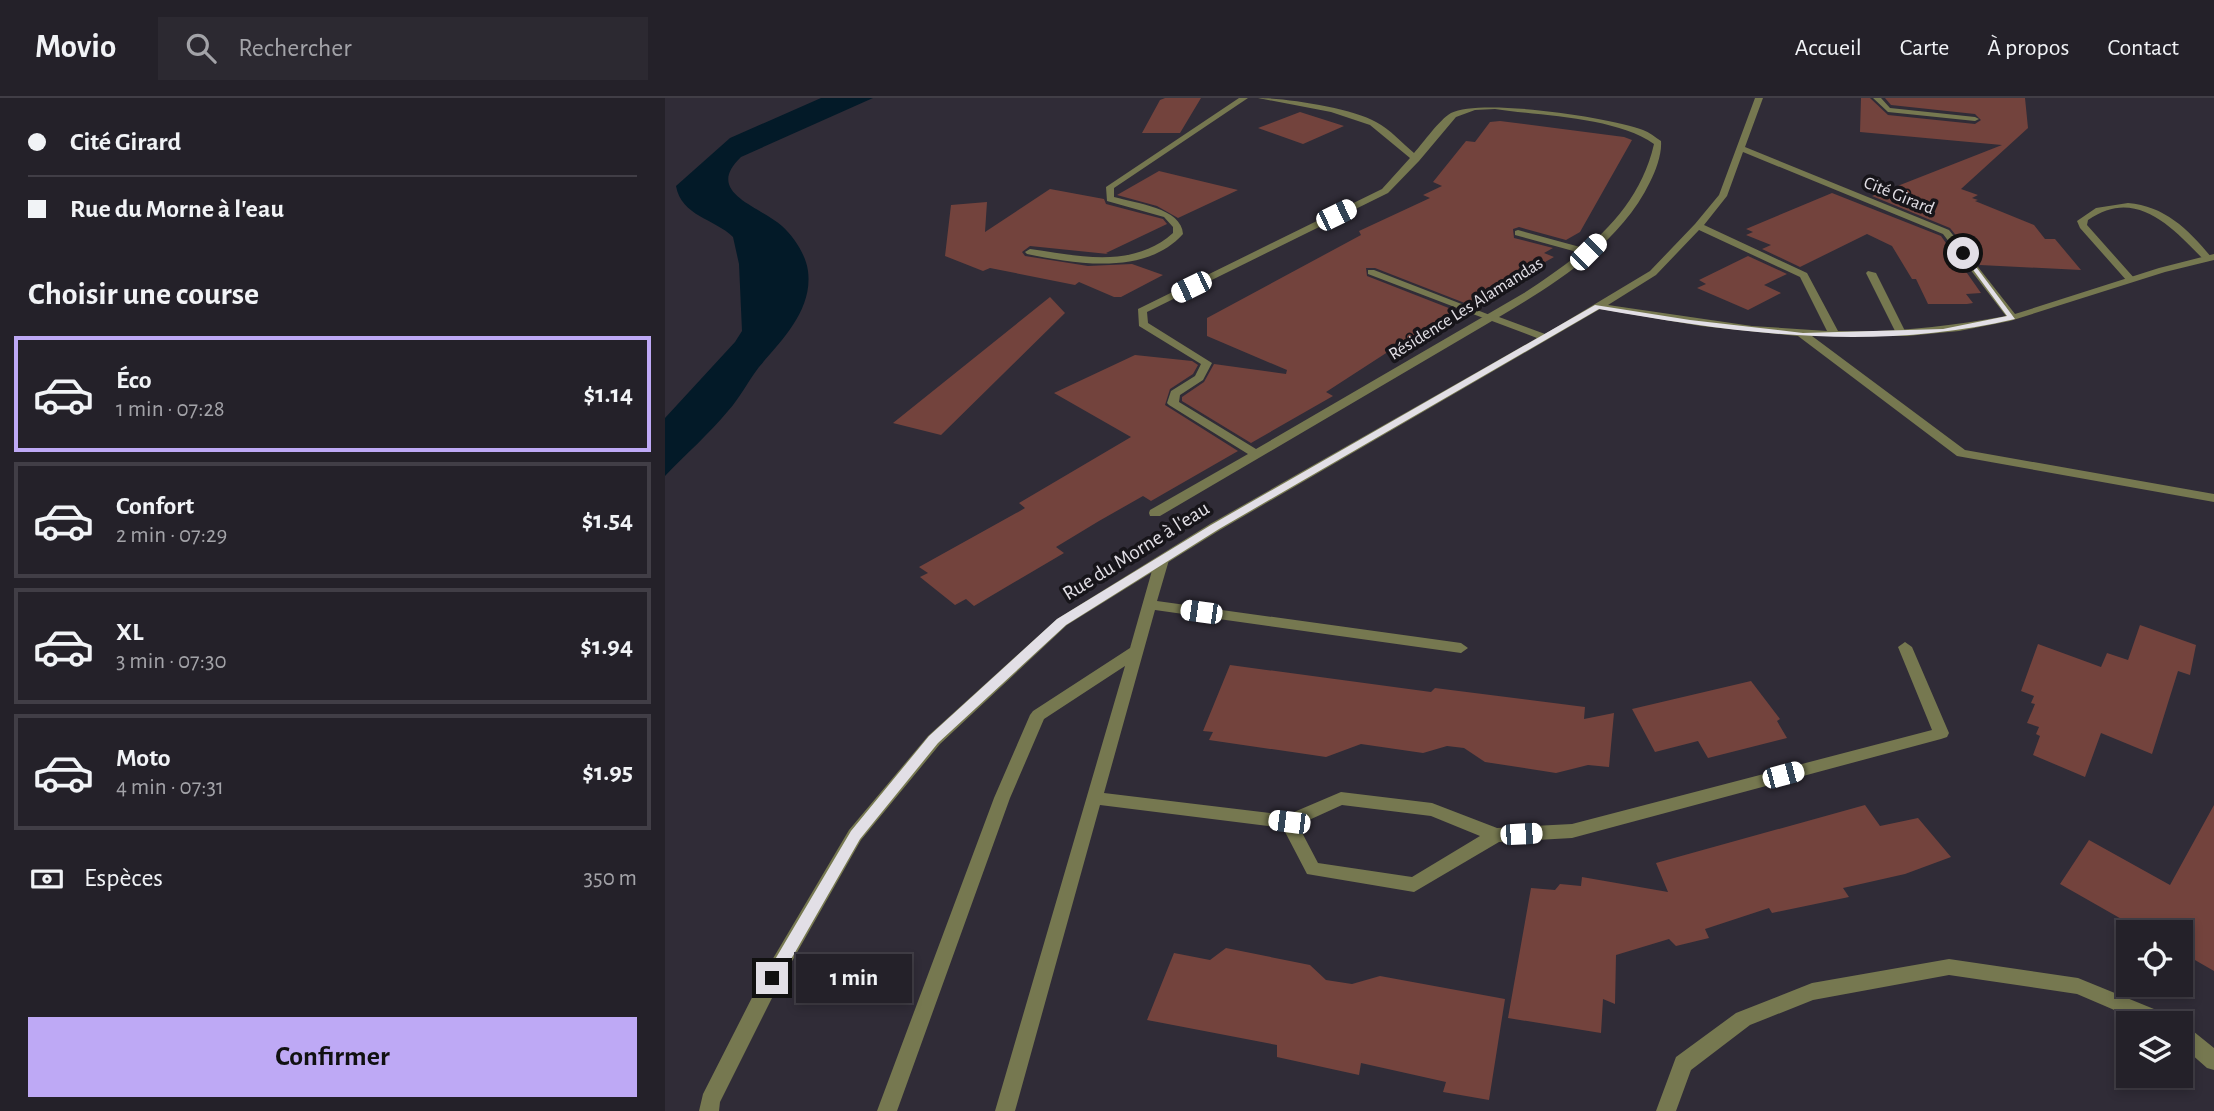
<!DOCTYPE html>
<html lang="fr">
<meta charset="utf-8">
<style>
:root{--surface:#242129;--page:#2c2931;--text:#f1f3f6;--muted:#a3a3a8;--line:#413e46;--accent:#bea9f5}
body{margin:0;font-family:"Alegreya Sans",sans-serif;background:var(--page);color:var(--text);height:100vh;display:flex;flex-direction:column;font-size:26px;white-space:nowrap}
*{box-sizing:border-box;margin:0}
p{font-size:23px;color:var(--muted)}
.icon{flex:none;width:38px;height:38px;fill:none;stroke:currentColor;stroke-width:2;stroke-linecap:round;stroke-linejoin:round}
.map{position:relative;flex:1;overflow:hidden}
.panel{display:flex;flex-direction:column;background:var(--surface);width:665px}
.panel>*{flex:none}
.guide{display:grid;align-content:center;height:154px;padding:0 28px;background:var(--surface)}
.fabs{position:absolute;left:1451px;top:822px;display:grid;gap:14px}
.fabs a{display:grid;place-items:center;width:77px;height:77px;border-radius:0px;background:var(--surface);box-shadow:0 4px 10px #0003,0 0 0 2px var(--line);font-size:35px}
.end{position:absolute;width:32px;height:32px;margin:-16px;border:9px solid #e2dfe6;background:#111;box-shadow:0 0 0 4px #111}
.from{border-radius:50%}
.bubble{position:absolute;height:49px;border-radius:0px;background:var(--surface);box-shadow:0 4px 10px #0003,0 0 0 2px var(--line);font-size:23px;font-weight:600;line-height:49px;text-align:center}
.car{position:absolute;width:21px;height:42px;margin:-21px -10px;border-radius:9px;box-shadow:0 0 5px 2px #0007;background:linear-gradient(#fff 24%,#345 0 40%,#fff 0 76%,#345 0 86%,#fff 0)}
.guide b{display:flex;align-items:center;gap:24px;height:66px;font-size:26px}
.guide b+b{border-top:2px solid var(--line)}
.guide i{width:18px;height:18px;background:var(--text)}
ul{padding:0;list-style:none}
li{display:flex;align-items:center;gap:21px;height:116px;margin:0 14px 10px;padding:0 14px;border:4px solid var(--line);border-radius:0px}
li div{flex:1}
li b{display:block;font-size:26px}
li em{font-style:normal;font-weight:600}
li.current{border-color:var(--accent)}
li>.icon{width:63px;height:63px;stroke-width:1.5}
h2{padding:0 28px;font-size:32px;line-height:84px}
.pay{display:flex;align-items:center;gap:18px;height:77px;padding:0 28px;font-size:26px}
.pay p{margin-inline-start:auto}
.primary-button{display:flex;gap:14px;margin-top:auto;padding:14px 28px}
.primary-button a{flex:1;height:80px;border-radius:0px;background:var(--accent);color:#111;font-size:28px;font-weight:600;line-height:80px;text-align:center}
header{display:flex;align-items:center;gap:42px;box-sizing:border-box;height:98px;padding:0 35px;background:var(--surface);border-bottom:2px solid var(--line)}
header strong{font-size:33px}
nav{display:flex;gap:38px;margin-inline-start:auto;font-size:24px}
.search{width:490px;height:63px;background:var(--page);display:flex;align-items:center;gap:18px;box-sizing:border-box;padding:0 24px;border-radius:0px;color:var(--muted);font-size:26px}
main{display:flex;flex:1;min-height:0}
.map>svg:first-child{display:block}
</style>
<header>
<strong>Movio</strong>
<div class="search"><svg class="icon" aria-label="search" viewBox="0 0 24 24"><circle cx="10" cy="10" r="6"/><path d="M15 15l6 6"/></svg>Rechercher</div>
<nav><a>Accueil</a><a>Carte</a><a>À propos</a><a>Contact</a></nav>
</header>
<main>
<section class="panel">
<div class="guide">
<b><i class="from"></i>Cité Girard</b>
<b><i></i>Rue du Morne à l'eau</b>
</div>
<h2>Choisir une course</h2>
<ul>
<li class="current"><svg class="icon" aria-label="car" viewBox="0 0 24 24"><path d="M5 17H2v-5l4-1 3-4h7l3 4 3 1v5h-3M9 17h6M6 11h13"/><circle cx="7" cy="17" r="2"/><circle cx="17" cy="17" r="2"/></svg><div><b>Éco</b><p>1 min · 07:28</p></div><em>$1.14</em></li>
<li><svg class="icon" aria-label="car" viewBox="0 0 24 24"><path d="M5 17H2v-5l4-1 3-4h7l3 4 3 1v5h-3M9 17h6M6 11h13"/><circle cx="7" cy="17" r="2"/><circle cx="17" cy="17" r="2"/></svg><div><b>Confort</b><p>2 min · 07:29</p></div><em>$1.54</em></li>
<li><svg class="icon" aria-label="car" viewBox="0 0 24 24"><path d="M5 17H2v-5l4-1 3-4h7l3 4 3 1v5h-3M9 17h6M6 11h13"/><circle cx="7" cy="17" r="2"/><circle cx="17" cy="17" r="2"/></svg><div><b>XL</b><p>3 min · 07:30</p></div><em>$1.94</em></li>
<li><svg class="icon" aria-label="car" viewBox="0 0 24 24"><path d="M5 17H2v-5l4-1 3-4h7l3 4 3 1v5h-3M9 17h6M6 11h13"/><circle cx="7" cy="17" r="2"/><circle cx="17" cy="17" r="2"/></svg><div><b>Moto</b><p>4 min · 07:31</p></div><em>$1.95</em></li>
</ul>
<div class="pay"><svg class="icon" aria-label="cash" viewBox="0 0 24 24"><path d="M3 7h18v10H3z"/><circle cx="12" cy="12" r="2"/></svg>Espèces<p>350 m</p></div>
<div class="primary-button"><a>Confirmer</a></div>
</section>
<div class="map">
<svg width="1549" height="1013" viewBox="0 0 1549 1013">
<rect width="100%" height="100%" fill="#302c37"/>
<path fill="#031a28" d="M 156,0 L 208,0 L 76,59 C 38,95 95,108 117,128 C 129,139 141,157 143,173 C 148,212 117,242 94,269 C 83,283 75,300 63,313 C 44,336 21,356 0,378 L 0,320 L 70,244 L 77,233 L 74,166 L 68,139 C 50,121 16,118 11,88 L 65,40 Z"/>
<path fill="#73433d" d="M 500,0 L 536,0 L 515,35 L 477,35 L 495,2 Z
M 1196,0 L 1205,0 L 1223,17 L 1310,26 L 1316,22 L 1310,16 L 1226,7 L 1220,0 L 1360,0 L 1363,30 L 1296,91 L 1313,97 L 1307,100 L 1313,102 L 1310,103 L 1369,127 L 1380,141 L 1390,141 L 1416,172 L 1315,167 L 1285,130 L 1207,98 L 1337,47 L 1195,34 Z
M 635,14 L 679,28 L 638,46 L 593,30 Z
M 835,23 L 959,39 L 967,42 L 915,134 L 901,142 L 854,129 L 848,131 L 849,140 L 888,150 L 879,155 L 889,159 L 848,182 L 851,183 L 810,209 L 710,170 L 701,170 L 702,178 L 799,216 L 749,247 L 741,244 L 732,248 L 661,294 L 668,298 L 586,345 L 517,303 L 517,299 L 539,284 L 549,266 L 621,276 L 622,272 L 542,238 L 542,220 L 696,137 L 694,133 L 765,100 L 758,97 L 777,88 L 768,84 L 801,43 L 810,44 L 825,24 Z
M 494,73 L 573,92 L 513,120 L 492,108 L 452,97 Z
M 385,91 L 439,101 L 441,106 L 498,121 L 502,126 L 441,155 L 443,156 L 365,148 L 357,154 L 360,158 L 423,168 L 467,166 L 498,177 L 456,199 L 449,199 L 414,184 L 410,187 L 325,170 L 318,173 L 280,158 L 286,107 L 322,104 L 320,134 Z
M 1167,95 L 1276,138 L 1316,195 L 1301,196 L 1308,205 L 1302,206 L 1263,206 L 1251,181 L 1247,181 L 1227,148 L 1202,136 L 1135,169 L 1097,151 L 1106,147 L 1081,137 L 1088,134 L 1081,131 Z
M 1083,158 L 1122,176 L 1099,187 L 1116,195 L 1083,212 L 1032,190 L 1041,186 L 1034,182 Z
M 385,199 L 400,215 L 276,337 L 228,325 Z
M 470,257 L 527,263 L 533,267 L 528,276 L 505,291 L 500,307 L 573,353 L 486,403 L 478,398 L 434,423 L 391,449 L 399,455 L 309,508 L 301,501 L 290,507 L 255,479 L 263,475 L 254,469 L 355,413 L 360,410 L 354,405 L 466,339 L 389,295 Z
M 1475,527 L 1531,547 L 1525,577 L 1513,573 L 1487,656 L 1436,635 L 1420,679 L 1368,657 L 1375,638 L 1371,636 L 1374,629 L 1362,625 L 1370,606 L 1366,605 L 1369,598 L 1356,593 L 1373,546 L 1436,569 L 1442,555 L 1463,562 Z
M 565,567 L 766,594 L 770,590 L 920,609 L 919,621 L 949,615 L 944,669 L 923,667 L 891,675 L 820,664 L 799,650 L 782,648 L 758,655 L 696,646 L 661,659 L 544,642 L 548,634 L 538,633 Z
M 1086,583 L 1115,621 L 1112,623 L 1122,640 L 1043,660 L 1033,643 L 990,654 L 967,611 Z
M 1200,707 L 1215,728 L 1253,720 L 1286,759 L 1240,776 L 1178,790 L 1184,799 L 1107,815 L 1104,810 L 1040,831 L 1044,840 L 1011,848 L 1004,841 L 951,857 L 950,906 L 938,901 L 936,935 L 843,920 L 866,790 L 890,792 L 895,786 L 916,788 L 917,779 L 1003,794 L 991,765 Z
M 1549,707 L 1549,873 L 1516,854 L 1516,835 L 1481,835 L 1395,786 L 1424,742 L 1505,787 Z
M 561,850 L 645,867 L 661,882 L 687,886 L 715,878 L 840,901 L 824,1002 L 778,994 L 781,984 L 696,965 L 694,977 L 612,959 L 612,947 L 482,922 L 509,855 L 545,862 Z"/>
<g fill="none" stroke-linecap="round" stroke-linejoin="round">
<path fill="#767850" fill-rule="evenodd" d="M 1463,105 C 1500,108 1524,132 1547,160 L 1539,162 C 1508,130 1471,88 1423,122 L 1422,127 L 1470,181 L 1462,183 L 1415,130 L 1412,123 L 1431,110 Z
M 853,132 L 926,152 L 928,154 L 923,157 L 850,137 L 850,133 Z
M 703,172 L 709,172 L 830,219 L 829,221 L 821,221 L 703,176 Z
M 1203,173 L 1211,175 L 1241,235 L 1240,237 L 1236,238 L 1231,235 L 1201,175 Z
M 497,458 L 504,462 L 492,503 L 796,545 L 803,550 L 796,555 L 490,512 L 439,695 L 622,717 L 676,694 L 767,705 L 832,730 L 907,726 L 1267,632 L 1233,549 L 1240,544 L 1247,549 L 1284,635 L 1282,639 L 1276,641 L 907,740 L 834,744 L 749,794 L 642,776 L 618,730 L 435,707 L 350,1013 L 330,1013 L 460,568 L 379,621 L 345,700 L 232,1013 L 212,1013 L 329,700 L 365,617 L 368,613 L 465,550 L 490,462 ZM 677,707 L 766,718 L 815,738 L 747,779 L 653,765 L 633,727 Z
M 1284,861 L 1413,880 L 1511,920 L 1514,926 L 1482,926 L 1412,896 L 1284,877 L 1148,902 L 1085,927 L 1026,972 L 1011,1013 L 991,1013 L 1011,959 L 1071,915 L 1147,885 Z
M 1516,926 L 1523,929 L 1549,950 L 1549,972 L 1542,970 L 1516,947 Z"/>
<path fill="#767850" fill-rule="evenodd" d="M 574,0 L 583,0 L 449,90 L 449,99 C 470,105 517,110 518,136 C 480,178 411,166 362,156 L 360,154 L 365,151 C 414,158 468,171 508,135 L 508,129 L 499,119 L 442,103 L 441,89 Z
M 593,0 C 621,0 687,10 711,24 C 725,31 737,45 749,55 C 759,44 774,22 786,15 C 816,0 943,19 978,32 C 984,34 990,39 996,43 C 997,56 991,72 985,84 C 955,146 891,185 834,219 L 880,236 L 985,173 L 1030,126 L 1054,97 L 1090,0 L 1098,0 L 1080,49 L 1284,132 L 1350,216 L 1494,170 L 1549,156 L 1549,162 L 1500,174 L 1345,223 L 1294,233 L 1242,238 L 1147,238 L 1300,352 L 1549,396 L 1549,404 L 1292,358 L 1133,238 L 1036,228 L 935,211 L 555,432 L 402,527 L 275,646 L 196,742 L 114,886 L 55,1004 L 54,1013 L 34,1013 L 38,996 L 100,874 L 184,732 L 263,638 L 392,521 L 545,426 L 872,240 L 827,223 L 495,418 L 485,418 L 484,415 L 485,412 L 583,356 L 504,307 L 502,305 L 506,293 L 530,278 L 536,266 L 474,228 L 473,211 L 717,91 L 745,60 L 705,27 L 666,14 ZM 830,11 C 876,18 951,19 989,46 C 973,116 917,157 859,195 L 591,351 L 514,304 L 515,297 L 538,282 L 547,265 L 483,225 L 482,214 L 723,95 L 754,63 L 791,19 L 810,12 ZM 1078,54 L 1278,136 L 1341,218 C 1285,228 1230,235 1173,233 L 1142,175 L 1039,127 L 1062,98 ZM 1034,132 L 1135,179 L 1162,233 L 1087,228 L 943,207 L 991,177 Z
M 1208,0 L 1216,0 L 1225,10 L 1310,19 L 1314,21 L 1310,23 L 1223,14 Z"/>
</g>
<path fill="#e2dfe6" d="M 1295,154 L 1300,154 L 1350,221 C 1209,254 1075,236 934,211 L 554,431 L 401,527 L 273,645 L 195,741 L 113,884 L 102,884 L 102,875 L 186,733 L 264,638 L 392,521 L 546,427 L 930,207 L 1025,222 L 1138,235 L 1278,231 L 1342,218 Z"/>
<g text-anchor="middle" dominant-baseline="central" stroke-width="7" stroke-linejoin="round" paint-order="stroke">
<g font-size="18" fill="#e2dfe6" stroke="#17151a">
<text transform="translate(1234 98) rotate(22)">Cité Girard</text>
<text transform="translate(801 211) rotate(-32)">Résidence Les Alamandas</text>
</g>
<g font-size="21" fill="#e2dfe6" stroke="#17151a">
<text transform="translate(471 453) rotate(-32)">Rue du Morne à l'eau</text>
</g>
</g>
</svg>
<div class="fabs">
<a><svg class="icon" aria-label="locate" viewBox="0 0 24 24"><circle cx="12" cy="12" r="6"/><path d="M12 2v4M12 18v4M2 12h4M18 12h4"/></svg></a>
<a><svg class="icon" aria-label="layers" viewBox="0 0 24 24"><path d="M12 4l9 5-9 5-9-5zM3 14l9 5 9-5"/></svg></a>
</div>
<i class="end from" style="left:1298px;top:155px"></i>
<i class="end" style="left:107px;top:880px"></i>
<div class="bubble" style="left:131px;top:856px;width:116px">1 min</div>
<i class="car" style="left:671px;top:117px;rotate:64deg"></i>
<i class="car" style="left:923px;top:154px;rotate:45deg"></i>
<i class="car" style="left:526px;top:189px;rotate:244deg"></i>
<i class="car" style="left:536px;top:514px;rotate:278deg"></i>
<i class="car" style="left:1118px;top:677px;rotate:75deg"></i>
<i class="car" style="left:624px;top:724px;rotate:277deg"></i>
<i class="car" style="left:856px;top:736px;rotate:87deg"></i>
</div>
</main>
